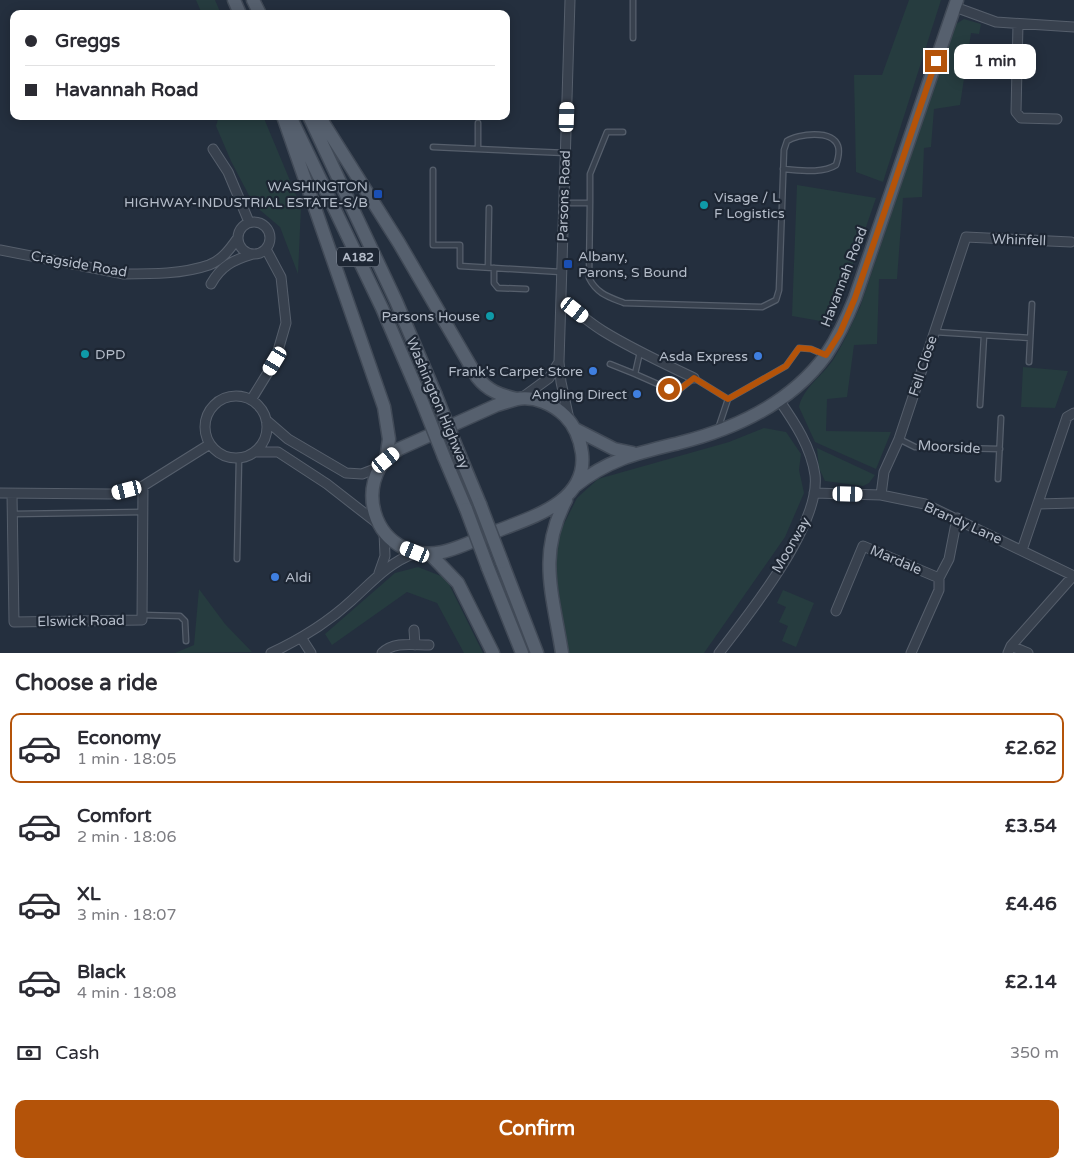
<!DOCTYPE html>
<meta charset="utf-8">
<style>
:root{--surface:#fff;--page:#f2f2f3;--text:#2b2b33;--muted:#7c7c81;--line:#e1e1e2;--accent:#b45309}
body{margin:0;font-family:"Varela Round",sans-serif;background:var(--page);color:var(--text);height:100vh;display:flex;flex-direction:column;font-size:19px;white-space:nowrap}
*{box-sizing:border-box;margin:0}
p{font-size:16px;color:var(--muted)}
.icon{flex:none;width:28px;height:28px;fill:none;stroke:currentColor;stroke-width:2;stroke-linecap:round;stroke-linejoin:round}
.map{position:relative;height:653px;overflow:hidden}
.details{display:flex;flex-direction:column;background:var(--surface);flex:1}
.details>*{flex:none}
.hud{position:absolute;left:10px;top:10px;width:500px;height:110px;border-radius:10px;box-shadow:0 2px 12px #0003;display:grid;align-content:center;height:110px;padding:0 15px;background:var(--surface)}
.end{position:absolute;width:22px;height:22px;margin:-11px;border:6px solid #b45309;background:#fff;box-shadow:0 0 0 2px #fff}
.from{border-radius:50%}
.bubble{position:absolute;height:35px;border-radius:10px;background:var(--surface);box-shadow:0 2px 12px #0003;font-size:16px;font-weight:700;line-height:35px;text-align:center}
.car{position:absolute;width:15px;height:30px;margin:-15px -8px;border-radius:6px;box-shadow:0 0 4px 1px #0007;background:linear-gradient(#fff 24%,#345 0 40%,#fff 0 76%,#345 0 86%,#fff 0)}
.hud b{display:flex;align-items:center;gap:18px;height:48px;font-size:19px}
.hud b+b{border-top:1px solid var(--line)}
.hud i{width:12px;height:12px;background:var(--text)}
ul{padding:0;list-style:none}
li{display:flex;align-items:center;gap:15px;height:70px;margin:0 10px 8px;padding:0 5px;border:2px solid transparent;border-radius:10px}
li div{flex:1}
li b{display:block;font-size:19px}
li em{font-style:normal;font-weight:700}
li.current{border-color:var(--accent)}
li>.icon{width:45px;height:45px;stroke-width:1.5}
h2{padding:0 15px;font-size:22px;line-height:60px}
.pay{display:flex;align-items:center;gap:12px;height:55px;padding:0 15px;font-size:19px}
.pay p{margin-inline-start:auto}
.primary-button{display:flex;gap:10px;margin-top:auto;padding:10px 15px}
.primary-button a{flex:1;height:58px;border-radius:10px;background:var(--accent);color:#fff;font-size:20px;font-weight:700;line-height:58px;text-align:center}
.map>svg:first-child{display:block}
</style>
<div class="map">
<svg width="1074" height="653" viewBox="0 0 1074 653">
<rect width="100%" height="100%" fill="#242f3e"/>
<path fill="#263c3f" d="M 196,0 L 215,0 L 221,14 L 202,14 Z
M 909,0 L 941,0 L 883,182 L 856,172 L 854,75 L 882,75 Z
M 964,19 L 981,24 L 979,34 L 971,33 L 960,105 L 934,109 L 931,147 L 924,148 L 922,197 L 903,198 L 897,279 L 879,279 L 877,344 L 854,345 L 847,397 L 827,399 L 826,431 L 891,432 L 876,469 L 815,442 L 799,407 C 803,388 822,376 833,360 C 844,343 851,325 860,307 L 951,37 L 956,24 Z
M 219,116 L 263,116 L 301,207 L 298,274 L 280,227 L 254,205 L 231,161 L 216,126 Z
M 797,185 L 876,198 L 847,282 L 826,322 L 792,316 Z
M 1023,367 L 1068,371 L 1055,408 L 1021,407 Z
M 764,428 L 786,432 L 801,454 L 799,470 L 804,493 L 785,537 L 704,653 L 568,653 L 555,567 L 556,540 L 577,498 L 598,479 L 729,442 Z
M 817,448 L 875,475 L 869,483 L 863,486 L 825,481 L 819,468 Z
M 418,567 L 446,578 L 483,653 L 464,653 L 437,603 L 407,592 L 332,645 L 325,634 L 395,573 Z
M 199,589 L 225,624 L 252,652 L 175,653 L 194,645 Z
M 783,590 L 814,603 L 796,647 L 782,641 L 788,626 L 779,622 L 786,607 L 777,603 Z"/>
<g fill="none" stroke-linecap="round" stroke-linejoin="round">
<defs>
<path id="service" d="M 633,38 L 633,0
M 478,123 L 478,149
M 433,147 L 566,153
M 433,170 L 433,245 L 460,245 L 460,266 L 561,272
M 564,203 L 590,203 L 589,278 C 597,294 609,297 624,303 L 762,307 L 776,300 L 779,290 L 784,150 L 787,141 C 798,134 832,129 838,146 C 840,152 838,159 836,165 C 822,174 799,170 783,169
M 590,203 L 590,174 L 607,132 L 623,132
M 488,267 L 489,208
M 494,268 L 494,283 L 498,288 L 526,289
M 935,332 L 1030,338
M 640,352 L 635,374 L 669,389 L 680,389 L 694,378 L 728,399
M 1029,362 L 1032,304
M 610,364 L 635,374
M 980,405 L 984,336
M 718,429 L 728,399 L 786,366 L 799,348 L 811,349 L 825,355
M 899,439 L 915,447 L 1000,449
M 998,479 L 1001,418
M 13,514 L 142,512
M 237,559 L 239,458
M 142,615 L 180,616 L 185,621 L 186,641"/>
<path id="minor" d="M 955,7 L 996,22 L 1074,27
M 1018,24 L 1016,112 L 1021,118 L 1057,119
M 213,149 L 228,172 L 249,222
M238 238a16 16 0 1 1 32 0a16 16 0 1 1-32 0Z
M 0,250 L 124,274 C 152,274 183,274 209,265 C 222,260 230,249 237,239
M 211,284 C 221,266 233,260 253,254
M 561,304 C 577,310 588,322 603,331 C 632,349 663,363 694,378
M205 427a31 31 0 1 1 62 0a31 31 0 1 1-62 0Z
M 523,397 L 549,378 L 559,362
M 251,400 L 275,361 L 286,323 L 281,277 L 266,249
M 569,419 L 561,382 L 559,362 L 570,0
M 266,420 L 288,439 L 346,473 L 362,474 L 380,467
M 256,452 L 278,452 L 327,484 L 377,523
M 0,493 L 111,494 L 143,486 L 210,444
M 814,493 L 881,495 L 925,504 L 1074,576
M 12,494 L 14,622 L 142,620 L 143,486
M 881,495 L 884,472 L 899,439 L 966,237 L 1071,242
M 1038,504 L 1074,503
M 1022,550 L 1067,417 L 1074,413
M 379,573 L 385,556 L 384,533
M 836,611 L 863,546 L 939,578
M 414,630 L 415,645
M 302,639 L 311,653
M 1011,646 L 1028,653
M 271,653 C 301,639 327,623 351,601 C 372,582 388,563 415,553
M 382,653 C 394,641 413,645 429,645
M 719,653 C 749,614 821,525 815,475 C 811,447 795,423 779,400
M 911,653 L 939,590 L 939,578 L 949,559 L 957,518
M 1008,653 L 1011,646 L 1073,576"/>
<path id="primary" d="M 234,0 L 240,14
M 253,0 L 260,14
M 283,116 L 384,407 L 389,439 L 386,460
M 290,116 L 382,308 L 421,399
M 309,116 L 396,301 L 435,393
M 319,116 L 399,243 L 477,377 C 488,391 500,395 517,399
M 517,399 C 535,396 553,404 565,416 C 576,427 580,439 582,453 C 588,502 532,517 497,531 C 468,542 435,564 404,548 C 374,533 364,496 380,467 C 385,460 392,454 399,449 L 497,405 Z
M 575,429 L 614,449 L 633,453
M 458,451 L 480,504
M 444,457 L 466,509
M 575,486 C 609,459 638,453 679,443 C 735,429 790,404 826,355 C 838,337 847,318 855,298 L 957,0
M 430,554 L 458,583 L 493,653
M 502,562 L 537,653
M 488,568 L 522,653
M 562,653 C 553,595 537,555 566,500"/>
</defs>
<use href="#service" stroke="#565f6c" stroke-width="7"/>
<use href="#minor" stroke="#565f6c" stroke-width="11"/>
<use href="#primary" stroke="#414a57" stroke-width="15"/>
<use href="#service" stroke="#38414e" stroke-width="4.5"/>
<use href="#minor" stroke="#38414e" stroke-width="9"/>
<use href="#primary" stroke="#56606e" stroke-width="12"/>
<defs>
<path id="primary-bridge" d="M 435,393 L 458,451
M 421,399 L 444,457
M 480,504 L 502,562
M 466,509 L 488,568"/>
</defs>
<use href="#primary-bridge" stroke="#414a57" stroke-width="15" stroke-linecap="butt"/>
<use href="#primary-bridge" stroke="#56606e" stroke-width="12"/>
</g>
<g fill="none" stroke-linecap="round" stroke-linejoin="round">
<path stroke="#b45309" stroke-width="6" d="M 669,389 L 680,389 L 694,378 L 728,399 L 786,366 L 799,348 L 811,349 L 826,355 L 840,333 L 855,298 L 936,61"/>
</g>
<g fill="#1a4fb4" stroke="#1d2633" stroke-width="2">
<rect x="373" y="189" width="10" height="10" rx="2.5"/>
<rect x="563" y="259" width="10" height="10" rx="2.5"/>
</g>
<g fill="#0f9aa8" stroke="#1d2633" stroke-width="2">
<circle cx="704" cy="205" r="5"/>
<circle cx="490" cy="316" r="5"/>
<circle cx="85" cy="354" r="5"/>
</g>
<g fill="#3f7fe0" stroke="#1d2633" stroke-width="2">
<circle cx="758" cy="356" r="5"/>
<circle cx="593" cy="371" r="5"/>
<circle cx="637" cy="394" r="5"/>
<circle cx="275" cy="577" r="5"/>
</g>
<g text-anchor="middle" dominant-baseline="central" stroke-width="4.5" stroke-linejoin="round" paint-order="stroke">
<rect fill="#1d2633" stroke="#878f9c" stroke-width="1" x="337" y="247.5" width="42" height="19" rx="4"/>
<g font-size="12" font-weight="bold" fill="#b4bcc9">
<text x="358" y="257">A182</text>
</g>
<g font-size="14" fill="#b4bcc9" stroke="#1d2633" text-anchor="end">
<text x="368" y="186">WASHINGTON<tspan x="368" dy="16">HIGHWAY-INDUSTRIAL ESTATE-S/B</tspan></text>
<text x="714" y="197" text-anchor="start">Visage / L<tspan x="714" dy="16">F Logistics</tspan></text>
<text x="578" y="256" text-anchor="start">Albany,<tspan x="578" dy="16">Parons, S Bound</tspan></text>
<text x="480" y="316">Parsons House</text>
<text x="95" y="354" text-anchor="start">DPD</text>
<text x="748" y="356">Asda Express</text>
<text x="583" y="371">Frank's Carpet Store</text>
<text x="627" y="394">Angling Direct</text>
<text x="285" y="577" text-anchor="start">Aldi</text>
</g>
<g font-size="14" fill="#b4bcc9" stroke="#1d2633">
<text transform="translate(564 196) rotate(-88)">Parsons Road</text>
<text transform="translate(1019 240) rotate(2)">Whinfell</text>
<text transform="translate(79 264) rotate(10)">Cragside Road</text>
<text transform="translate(844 277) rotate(-69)">Havannah Road</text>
<text transform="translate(923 366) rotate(-72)">Fell Close</text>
<text transform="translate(438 403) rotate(67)">Washington Highway</text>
<text transform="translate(949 447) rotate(3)">Moorside</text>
<text transform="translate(963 523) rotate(24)">Brandy Lane</text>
<text transform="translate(791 545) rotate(-60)">Moorway</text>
<text transform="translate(896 560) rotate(23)">Mardale</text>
<text transform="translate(81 621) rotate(-1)">Elswick Road</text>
</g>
</g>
</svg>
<i class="end from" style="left:669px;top:389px"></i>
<i class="end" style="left:936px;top:61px"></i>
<div class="bubble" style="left:954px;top:44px;width:82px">1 min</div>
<i class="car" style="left:567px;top:117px;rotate:2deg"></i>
<i class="car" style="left:575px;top:310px;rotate:128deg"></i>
<i class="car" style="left:275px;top:361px;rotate:211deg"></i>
<i class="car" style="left:386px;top:460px;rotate:51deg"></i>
<i class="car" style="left:127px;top:490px;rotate:256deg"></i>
<i class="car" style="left:848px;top:494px;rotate:91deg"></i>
<i class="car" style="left:415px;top:552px;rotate:292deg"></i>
<div class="hud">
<b><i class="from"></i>Greggs</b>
<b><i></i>Havannah Road</b>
</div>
</div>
<section class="details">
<h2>Choose a ride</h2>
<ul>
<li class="current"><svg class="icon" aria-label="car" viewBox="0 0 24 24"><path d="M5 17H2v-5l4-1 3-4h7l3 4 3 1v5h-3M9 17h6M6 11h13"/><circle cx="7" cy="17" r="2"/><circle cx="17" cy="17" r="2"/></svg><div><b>Economy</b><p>1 min · 18:05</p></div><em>£2.62</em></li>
<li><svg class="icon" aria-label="car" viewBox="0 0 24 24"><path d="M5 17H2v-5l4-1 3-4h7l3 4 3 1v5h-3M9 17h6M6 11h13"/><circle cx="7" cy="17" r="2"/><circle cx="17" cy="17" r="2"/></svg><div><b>Comfort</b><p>2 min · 18:06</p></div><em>£3.54</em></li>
<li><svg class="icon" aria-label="car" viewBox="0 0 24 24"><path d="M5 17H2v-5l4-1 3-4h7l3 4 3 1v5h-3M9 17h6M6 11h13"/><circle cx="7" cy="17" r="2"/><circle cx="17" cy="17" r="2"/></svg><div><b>XL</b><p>3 min · 18:07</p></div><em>£4.46</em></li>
<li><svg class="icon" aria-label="car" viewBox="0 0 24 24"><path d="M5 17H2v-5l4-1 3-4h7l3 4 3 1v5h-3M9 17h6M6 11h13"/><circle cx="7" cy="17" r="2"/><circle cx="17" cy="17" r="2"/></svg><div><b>Black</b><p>4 min · 18:08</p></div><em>£2.14</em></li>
</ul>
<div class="pay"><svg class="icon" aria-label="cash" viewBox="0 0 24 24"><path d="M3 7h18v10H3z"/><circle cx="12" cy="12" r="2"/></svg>Cash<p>350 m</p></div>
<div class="primary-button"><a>Confirm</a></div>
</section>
